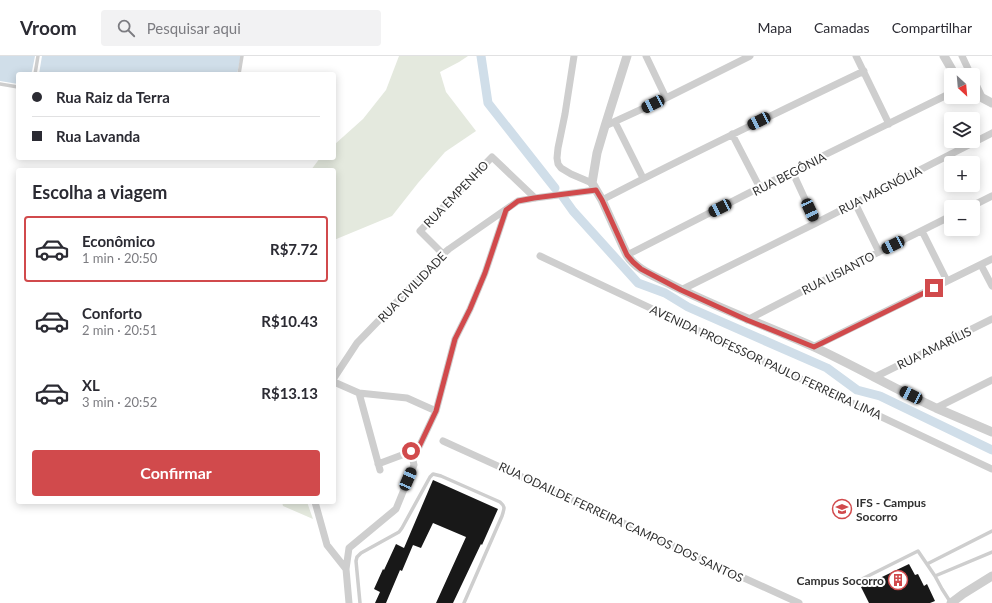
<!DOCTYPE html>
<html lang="pt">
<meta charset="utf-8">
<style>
:root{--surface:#fff;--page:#f2f2f3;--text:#2b2b33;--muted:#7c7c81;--line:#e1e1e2;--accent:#d14a4c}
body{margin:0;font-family:Lato,sans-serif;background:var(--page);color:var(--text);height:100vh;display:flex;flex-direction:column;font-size:15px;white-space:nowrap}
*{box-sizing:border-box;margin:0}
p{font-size:13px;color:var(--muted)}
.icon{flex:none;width:22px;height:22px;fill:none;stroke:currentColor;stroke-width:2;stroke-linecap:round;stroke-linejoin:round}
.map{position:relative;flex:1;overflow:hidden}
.panel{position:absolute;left:16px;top:112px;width:320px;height:336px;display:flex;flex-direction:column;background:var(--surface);border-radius:4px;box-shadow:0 2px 10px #0003}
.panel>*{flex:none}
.top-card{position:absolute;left:16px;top:16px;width:320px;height:88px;border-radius:4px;box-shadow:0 2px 10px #0003;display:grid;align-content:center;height:88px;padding:0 16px;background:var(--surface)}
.needle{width:26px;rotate:154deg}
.buttons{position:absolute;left:944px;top:12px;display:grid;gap:8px}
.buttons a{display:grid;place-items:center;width:36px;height:36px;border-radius:4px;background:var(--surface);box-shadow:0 2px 10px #0003;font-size:20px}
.end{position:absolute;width:18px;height:18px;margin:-9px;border:5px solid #d14a4c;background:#fff;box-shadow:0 0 0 2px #fff}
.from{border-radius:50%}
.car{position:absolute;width:12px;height:24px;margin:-12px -6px;border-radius:5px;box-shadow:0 0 3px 1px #0007;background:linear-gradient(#222 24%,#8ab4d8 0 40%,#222 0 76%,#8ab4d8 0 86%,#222 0)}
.top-card b{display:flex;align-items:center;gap:14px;height:38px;font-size:15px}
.top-card b+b{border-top:1px solid var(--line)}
.top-card i{width:10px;height:10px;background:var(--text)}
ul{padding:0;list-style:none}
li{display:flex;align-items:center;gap:12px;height:66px;margin:0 8px 6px;padding:0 8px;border:2px solid transparent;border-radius:4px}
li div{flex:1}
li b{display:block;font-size:15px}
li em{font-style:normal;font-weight:700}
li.selected{border-color:var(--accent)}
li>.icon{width:36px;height:36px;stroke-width:1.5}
h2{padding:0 16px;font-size:18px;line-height:48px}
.action{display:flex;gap:8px;margin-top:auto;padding:8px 16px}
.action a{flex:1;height:46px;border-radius:4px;background:var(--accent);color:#fff;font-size:16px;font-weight:700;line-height:46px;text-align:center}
header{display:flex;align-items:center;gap:24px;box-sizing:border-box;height:56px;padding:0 20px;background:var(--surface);border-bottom:1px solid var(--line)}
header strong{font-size:19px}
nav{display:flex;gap:22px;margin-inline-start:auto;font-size:14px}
.search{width:280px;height:36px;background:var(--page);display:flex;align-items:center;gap:10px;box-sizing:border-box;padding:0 14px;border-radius:4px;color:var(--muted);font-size:15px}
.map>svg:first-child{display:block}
</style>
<header>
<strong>Vroom</strong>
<div class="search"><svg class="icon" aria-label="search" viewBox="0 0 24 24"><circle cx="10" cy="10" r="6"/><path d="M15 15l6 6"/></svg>Pesquisar aqui</div>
<nav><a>Mapa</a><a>Camadas</a><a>Compartilhar</a></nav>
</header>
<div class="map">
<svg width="992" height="547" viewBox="0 0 992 547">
<rect width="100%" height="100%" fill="#fff"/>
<path fill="#e4e9de" d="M 399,0 L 468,0 L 459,6 L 440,16 L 446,36 L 476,75 L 445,96 L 418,127 L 392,160 L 334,184 L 334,114 L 311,114 L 320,102 L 334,102 L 334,89 L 363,63 L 386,34 Z
M 282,446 L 307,446 L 313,463 L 283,450 Z"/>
<path fill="#d0dee9" d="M 0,0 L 35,0 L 32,15 L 31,18 L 18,18 L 18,28 L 0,25 Z
M 42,0 L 241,0 L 237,18 L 39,18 Z"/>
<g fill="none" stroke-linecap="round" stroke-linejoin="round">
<path stroke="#d0dee9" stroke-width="9" d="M 481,0 L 488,47 L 555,132
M 563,141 L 573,155 L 638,227 L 665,237 L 688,251 L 827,312 L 857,334 L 880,340 L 992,394"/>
</g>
<path fill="#181818" d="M 433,424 L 498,453 L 482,489 L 481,488 L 453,547 L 436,547 L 466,481 L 433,467 L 421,492 L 413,489 L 402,515 L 400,514 L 386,547 L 375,547 L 380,536 L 374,533 L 383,513 L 384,514 L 396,488 L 404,492 Z
M 909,508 L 915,519 L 918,518 L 924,530 L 927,528 L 935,545 L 930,547 L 869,547 L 861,531 Z"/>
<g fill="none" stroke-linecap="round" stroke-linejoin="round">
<path stroke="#cecece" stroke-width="3.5" d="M 35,18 L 38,0
M 239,18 L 242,0
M 0,28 L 18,31
M 927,508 L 992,475
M 935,520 L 992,496
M 858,525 L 918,495 L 935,520 L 942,533 L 951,547
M 360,547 L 356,505 L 357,501 L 361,497 L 399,476 L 402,472 L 430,421 L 433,418 L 441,420 L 500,446 C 506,451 504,453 502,460 L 464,547"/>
<path stroke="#cecece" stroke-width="7" d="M 574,0 L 565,58 L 558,92 L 557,102 L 558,108 L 561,112 L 571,118 L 592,127
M 646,0 L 666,42
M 856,0 L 889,68
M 962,0 L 971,19
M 973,22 L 982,41
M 615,66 L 643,122
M 605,70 L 666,42 L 750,0
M 732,78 L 760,132
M 792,115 L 816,167
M 602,144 C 688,99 776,57 864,15
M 855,147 L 879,196
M 970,151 L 992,140
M 922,175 L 947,225
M 443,198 L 420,175 L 492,101 L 535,142
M 627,199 L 792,115 L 951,37
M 540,200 L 992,413
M 981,209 L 992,230
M 681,234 L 816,167 L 992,77
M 747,264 L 879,196 L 951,160
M 813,291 L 992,203
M 875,321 L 992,263
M 334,322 L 357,287 L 443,198 L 449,193 L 518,145 L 535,142 L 596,134
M 334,326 L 359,337 L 407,342 L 436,355
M 359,337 L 380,414
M 936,352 L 992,324
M 443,385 L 799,547
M 378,408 L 418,393 L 436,355 L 455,283 L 470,253 L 485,217 L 506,154
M 315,446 L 327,489 L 346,513 L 349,547
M 346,513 L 349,492 L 396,453 L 414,409 L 411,395"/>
<path stroke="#cecece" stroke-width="9" d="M 627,0 L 605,70 L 597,97 L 592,127 L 602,144 L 627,199 C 636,213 652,219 666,226 C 714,251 765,269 814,291 C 855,310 895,333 936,352 C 955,360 973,368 992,376
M 944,0 L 955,19
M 973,37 L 992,47
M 951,547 L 963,538 L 992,520"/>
</g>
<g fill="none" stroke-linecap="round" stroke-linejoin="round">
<path stroke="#d14a4c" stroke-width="5" d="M 411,395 L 418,393 L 436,355 L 455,283 L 470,253 L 485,217 L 506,154 L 518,145 L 534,142 L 596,134 L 602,144 L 627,199 L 633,206 L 641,213 L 681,234 L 747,264 L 814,291 L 934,232"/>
</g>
<defs>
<symbol id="university-ring" viewBox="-11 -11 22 22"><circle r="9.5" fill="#fff" stroke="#d14a4c" stroke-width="1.5"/><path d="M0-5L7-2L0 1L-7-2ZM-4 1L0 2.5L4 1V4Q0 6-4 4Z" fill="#d14a4c"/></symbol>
<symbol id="building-ring" viewBox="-11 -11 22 22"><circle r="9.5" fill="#fff" stroke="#d14a4c" stroke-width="1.5"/><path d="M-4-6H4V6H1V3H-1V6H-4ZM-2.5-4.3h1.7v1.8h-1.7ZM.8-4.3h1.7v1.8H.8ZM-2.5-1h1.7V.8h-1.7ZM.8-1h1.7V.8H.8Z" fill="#d14a4c"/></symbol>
</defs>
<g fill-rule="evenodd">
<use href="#university-ring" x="831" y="442" width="22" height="22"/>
<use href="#building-ring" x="887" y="513" width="22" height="22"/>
</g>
<g text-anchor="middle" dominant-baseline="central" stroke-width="4" stroke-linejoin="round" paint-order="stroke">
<g font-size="12" fill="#313131" stroke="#fff">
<text transform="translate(789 118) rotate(-27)">RUA BEGÔNIA</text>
<text transform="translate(880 134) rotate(-27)">RUA MAGNÓLIA</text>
<text transform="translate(456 138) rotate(-46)">RUA EMPENHO</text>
<text transform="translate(838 217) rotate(-27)">RUA LISIANTO</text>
<text transform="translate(412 231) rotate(-46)">RUA CIVILIDADE</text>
<text transform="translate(934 292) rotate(-26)">RUA AMARÍLIS</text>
<text transform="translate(766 306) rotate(25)">AVENIDA PROFESSOR PAULO FERREIRA LIMA</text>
<text transform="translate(621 466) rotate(25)">RUA ODAILDE FERREIRA CAMPOS DOS SANTOS</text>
</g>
<g font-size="12" font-weight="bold" fill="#313131" stroke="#fff" text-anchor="start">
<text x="856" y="446">IFS - Campus<tspan x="856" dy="14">Socorro</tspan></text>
<text x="884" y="524" text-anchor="end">Campus Socorro</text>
</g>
</g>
</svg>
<div class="buttons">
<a><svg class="needle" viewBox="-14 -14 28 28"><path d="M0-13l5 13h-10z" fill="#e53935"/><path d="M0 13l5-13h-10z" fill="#7c7c81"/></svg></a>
<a><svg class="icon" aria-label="layers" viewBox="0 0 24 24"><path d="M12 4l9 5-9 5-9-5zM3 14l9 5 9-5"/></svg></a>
<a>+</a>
<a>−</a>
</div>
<i class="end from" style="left:411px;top:395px"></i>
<i class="end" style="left:934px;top:232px"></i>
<i class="car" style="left:653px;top:48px;rotate:244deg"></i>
<i class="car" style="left:759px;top:65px;rotate:244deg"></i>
<i class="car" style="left:720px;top:152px;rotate:244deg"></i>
<i class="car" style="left:810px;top:154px;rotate:155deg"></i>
<i class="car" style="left:893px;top:189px;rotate:244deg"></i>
<i class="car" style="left:911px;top:339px;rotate:297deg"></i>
<i class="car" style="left:408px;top:423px;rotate:23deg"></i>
<div class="top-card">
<b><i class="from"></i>Rua Raiz da Terra</b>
<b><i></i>Rua Lavanda</b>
</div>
<section class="panel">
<h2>Escolha a viagem</h2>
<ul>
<li class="selected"><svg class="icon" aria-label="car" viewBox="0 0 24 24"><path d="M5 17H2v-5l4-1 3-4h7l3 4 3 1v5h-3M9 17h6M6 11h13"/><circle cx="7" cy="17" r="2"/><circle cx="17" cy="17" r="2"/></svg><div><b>Econômico</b><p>1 min · 20:50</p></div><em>R$7.72</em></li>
<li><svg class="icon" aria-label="car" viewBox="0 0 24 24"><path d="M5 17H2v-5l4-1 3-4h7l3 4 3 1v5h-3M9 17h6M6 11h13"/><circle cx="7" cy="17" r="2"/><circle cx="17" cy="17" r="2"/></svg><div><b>Conforto</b><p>2 min · 20:51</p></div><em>R$10.43</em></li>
<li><svg class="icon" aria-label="car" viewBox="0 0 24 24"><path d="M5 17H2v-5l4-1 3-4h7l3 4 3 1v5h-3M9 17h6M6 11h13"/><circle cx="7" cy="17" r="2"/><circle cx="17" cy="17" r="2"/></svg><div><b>XL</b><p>3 min · 20:52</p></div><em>R$13.13</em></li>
</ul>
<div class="action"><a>Confirmar</a></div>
</section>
</div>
